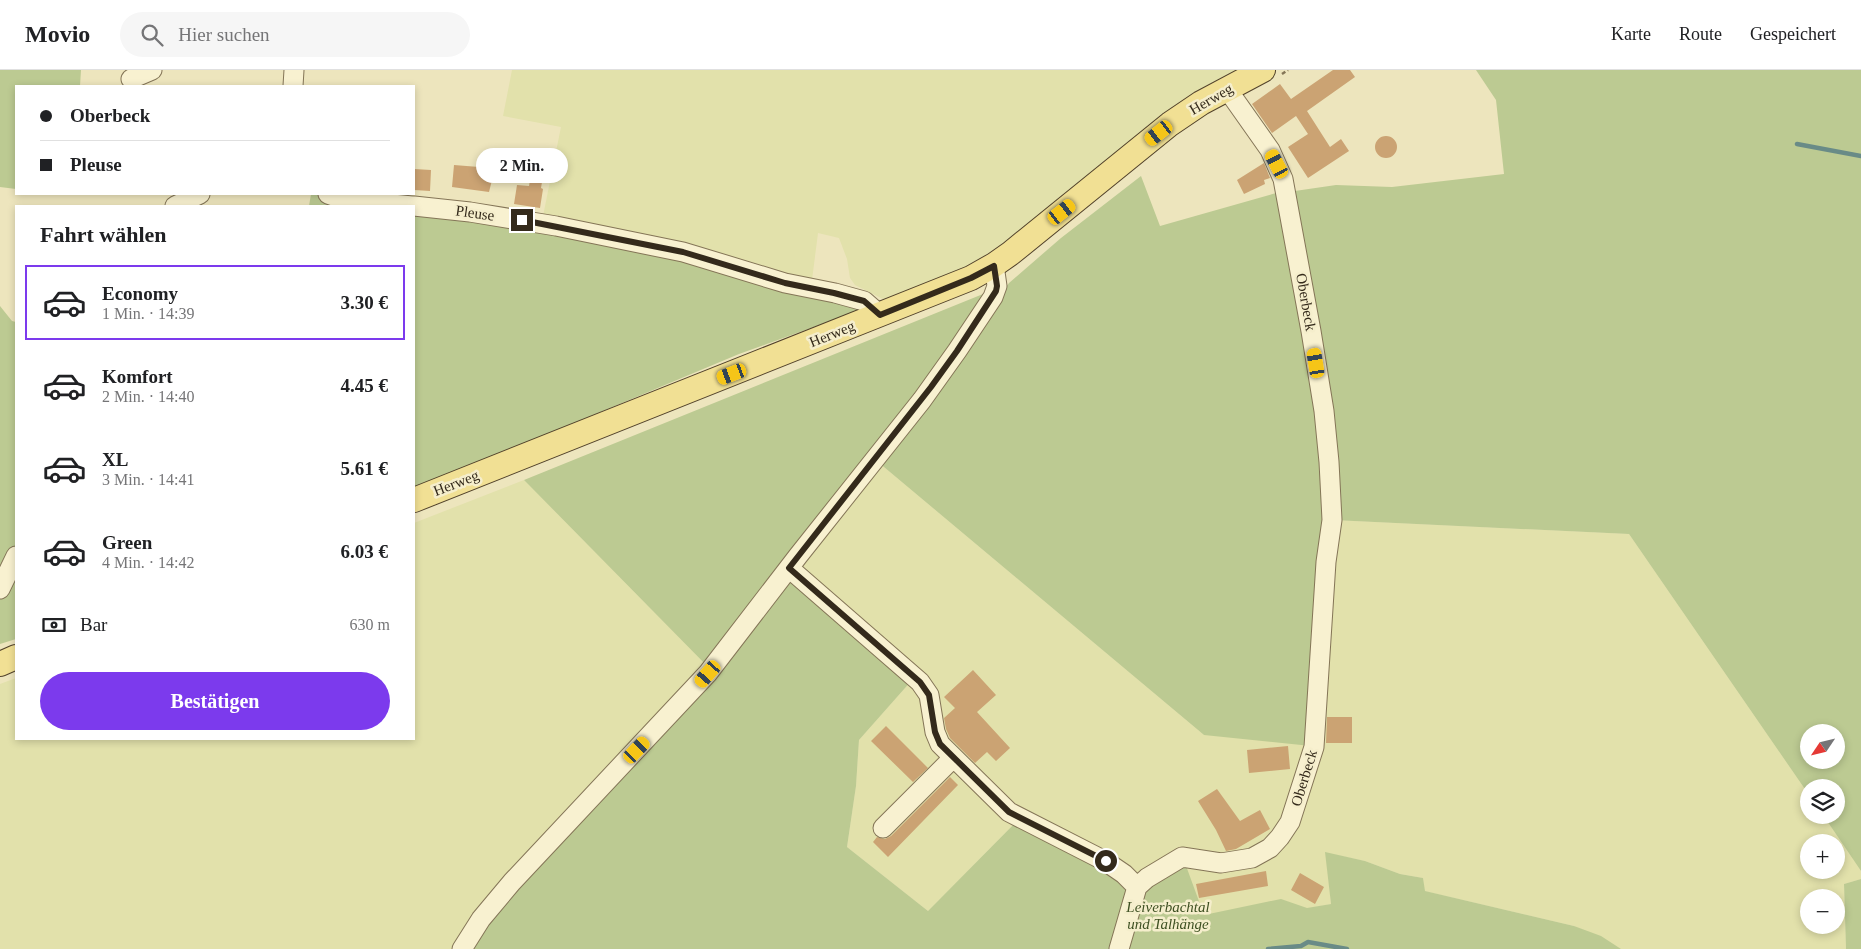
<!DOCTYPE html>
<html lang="de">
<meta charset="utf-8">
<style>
:root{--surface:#fff;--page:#f6f6f6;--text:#202124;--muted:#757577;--line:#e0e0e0;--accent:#7c3aed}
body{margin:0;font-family:"Times New Roman",serif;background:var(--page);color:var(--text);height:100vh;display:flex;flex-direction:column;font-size:19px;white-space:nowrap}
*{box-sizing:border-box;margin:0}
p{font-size:16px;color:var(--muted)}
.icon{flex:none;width:28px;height:28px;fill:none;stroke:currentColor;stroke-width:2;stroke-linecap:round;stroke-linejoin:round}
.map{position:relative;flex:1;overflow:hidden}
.sheet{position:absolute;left:15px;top:135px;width:400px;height:535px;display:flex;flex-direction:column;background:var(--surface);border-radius:0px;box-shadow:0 2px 8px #0003}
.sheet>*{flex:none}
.hud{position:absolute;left:15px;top:15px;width:400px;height:110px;border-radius:0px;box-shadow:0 2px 8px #0003;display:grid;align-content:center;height:110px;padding:0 25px;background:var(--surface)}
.needle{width:32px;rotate:235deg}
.controls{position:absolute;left:1800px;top:654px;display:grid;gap:10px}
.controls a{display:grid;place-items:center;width:45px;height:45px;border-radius:50%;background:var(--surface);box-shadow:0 2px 8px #0003;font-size:25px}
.end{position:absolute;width:22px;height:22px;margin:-11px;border:6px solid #342a1b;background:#fff;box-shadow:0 0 0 2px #fff}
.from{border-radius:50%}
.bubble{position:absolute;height:35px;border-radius:18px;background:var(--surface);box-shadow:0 2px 8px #0003;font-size:16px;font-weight:800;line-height:35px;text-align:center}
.car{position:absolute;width:15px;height:30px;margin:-15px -8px;border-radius:6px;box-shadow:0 0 4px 1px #0007;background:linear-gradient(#f5c518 24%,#345 0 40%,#f5c518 0 76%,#345 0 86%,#f5c518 0)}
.hud b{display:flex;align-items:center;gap:18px;height:48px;font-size:19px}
.hud b+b{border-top:1px solid var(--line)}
.hud i{width:12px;height:12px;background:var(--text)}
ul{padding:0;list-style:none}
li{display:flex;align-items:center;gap:15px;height:75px;margin:0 10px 8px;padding:0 15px;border:2px solid transparent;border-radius:0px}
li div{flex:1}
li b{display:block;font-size:19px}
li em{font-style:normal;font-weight:800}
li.active{border-color:var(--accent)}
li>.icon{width:45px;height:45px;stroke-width:1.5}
h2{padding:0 25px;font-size:22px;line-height:60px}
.pay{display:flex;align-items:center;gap:12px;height:55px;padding:0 25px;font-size:19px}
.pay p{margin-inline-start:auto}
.primary-button{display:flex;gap:10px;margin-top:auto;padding:10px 25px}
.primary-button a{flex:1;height:58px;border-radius:30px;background:var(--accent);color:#fff;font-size:20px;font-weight:800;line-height:58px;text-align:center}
header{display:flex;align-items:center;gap:30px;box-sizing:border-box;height:70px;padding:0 25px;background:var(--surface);border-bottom:1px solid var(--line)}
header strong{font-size:24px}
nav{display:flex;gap:28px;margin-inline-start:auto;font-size:18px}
.search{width:350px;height:45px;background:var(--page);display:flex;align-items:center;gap:12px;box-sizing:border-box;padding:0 18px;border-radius:28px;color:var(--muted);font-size:19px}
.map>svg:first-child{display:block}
</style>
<header>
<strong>Movio</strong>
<div class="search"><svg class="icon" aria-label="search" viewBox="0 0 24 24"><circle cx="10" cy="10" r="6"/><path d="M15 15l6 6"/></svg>Hier suchen</div>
<nav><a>Karte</a><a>Route</a><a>Gespeichert</a></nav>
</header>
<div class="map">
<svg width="1861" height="879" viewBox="0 0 1861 879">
<rect width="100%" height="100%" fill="#ede5bd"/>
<path fill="#e2e1ab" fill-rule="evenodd" d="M 512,0 L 1241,0 L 1192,25 L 990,185 L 967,197 L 887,231 L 855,215 L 850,208 L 847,189 L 839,168 L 818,163 L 812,210 L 542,151 L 561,57 L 503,46 Z
M 878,392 L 1204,665 L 1333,450 L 1629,464 L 1809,725 L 1809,745 L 1823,745 L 1861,801 L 1861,809 L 1844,814 L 1846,879 L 1619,879 L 1574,856 L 1424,821 L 1423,808 L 1400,804 L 1365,791 L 1326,783 L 1331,834 L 1106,879 L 1016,752 L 928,841 L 847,777 L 856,716 L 859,670 L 913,609 L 794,494 ZM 1809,772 L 1836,772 L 1836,800 L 1809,800 ZM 1809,828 L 1836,828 L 1836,855 L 1809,855 Z
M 524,410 L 709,598 L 460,879 L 0,879 L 0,614 L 16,608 L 16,669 L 414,669 L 414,453 Z"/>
<path fill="#bcca92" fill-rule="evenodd" d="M 0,0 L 81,0 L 80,16 L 16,16 L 16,119 L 0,117 Z
M 1476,0 L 1861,0 L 1861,801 L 1823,745 L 1836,745 L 1836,718 L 1809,718 L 1809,725 L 1629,464 L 1333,450 L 1288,122 L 1336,115 L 1392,117 L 1504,104 L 1496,30 ZM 1809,662 L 1836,662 L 1836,690 L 1809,690 Z
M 1141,106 L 1160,156 L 1283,121 L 1327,392 L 1311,676 L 1204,665 L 878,392 L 1009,213 L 1061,168 Z
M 311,124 L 323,124 L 392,136 L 309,136 Z
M 414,138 L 629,172 L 863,239 L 739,284 L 414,420 Z
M 988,222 L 955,279 L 709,598 L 524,410 Z
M 0,236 L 12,251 L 16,252 L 16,480 L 0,513 Z
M 16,491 L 16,569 L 0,574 L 0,525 Z
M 791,505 L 913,609 L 859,670 L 856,716 L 847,777 L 928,841 L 1016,752 L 1131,812 L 1115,879 L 467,879 L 482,856 Z
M 1325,782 L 1365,791 L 1400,804 L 1423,808 L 1425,821 L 1574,856 L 1601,866 L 1621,879 L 1123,879 L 1142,815 L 1185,793 L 1204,845 L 1281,829 L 1307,838 L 1331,834 Z
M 1861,809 L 1861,879 L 1846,879 L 1844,814 Z"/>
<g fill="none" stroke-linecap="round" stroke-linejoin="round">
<path stroke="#698b87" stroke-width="4.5" d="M 1797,74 L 1861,86
M 1268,879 L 1301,876 L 1308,872 L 1347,879"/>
</g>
<path fill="#cba373" d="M 1333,0 L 1350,0 L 1355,7 L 1307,41 L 1330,77 L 1341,69 L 1349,81 L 1308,108 L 1288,77 L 1308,64 L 1296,46 L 1272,63 L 1252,34 L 1280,14 L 1291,29 Z
M1375 77a11 11 0 1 1 22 0a11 11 0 1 1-22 0Z
M 1264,93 L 1270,108 L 1264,110 L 1265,114 L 1244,124 L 1237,110 Z
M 454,95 L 479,97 L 494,102 L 489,122 L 452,117 Z
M 414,99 L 431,100 L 430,121 L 414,120 Z
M 530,110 L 542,112 L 541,118 L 543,119 L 540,138 L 514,134 L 517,115 L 529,116 Z
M 973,600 L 996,625 L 977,642 L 1010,678 L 996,691 L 987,682 L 975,693 L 950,668 L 946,659 L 944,648 L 955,638 L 944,627 Z
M 1327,647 L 1352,647 L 1352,673 L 1326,673 Z
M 886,656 L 928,698 L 913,712 L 871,671 Z
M 1288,676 L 1290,699 L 1249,703 L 1247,680 Z
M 950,707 L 958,715 L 888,787 L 873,772 L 877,767 L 885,769 L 891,766 Z
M 1217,719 L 1240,751 L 1260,740 L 1270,759 L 1236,779 L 1226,781 L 1216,760 L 1198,731 Z
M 1266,801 L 1268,816 L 1199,828 L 1196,814 Z
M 1300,803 L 1324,817 L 1315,834 L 1291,820 Z"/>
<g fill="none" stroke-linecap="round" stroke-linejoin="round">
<defs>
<path id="minor" d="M 131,9 L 152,0
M 293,16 L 294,0
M 328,124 L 342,129 L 412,136
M 175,136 L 200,124
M 414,136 L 470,142 L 556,156 L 683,182 L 785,213 L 835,223 L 864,231 L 880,245
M 789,498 L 920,612 L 929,625 L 935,662 L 940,674 L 1009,742 L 1105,791 L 1124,804 L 1137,817 L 1147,808 L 1182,787 L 1221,793 L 1252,788 L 1270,778 L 1280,767 L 1290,752 L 1314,677 L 1326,492 L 1332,450 L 1329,392 L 1324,341 L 1311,261 L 1283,109 L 1270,80 L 1227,19
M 0,519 L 16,486
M 883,758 L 953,688
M 462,879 L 481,849 L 512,812 L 708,603 L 798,486 L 922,330 L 957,281 L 993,227 L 997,216 L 994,195
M 1119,879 L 1137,817"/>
<path id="major" d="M 414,430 L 971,208 L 994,195 L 1011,183 L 1170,54 L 1201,33 L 1263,0
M 0,594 L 16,587"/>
</defs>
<use href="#minor" stroke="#847557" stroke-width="21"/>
<use href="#major" stroke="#52422b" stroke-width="26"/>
<path stroke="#847557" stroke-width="2.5" stroke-dasharray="4 2.5" stroke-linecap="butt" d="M 1282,4 L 1288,0"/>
<use href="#minor" stroke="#f8f1d0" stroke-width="19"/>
<use href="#major" stroke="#f1e094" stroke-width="24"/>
</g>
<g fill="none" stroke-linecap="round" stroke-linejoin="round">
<path stroke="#342a1b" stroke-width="6" d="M 522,150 L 683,182 L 785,213 L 834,223 L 864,231 L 880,245 L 971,208 L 994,196 L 997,216 L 996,221 L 957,281 L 931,317 L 789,498 L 920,612 L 929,625 L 935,662 L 940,674 L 1009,742 L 1106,791"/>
</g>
<g text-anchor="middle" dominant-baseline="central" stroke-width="5" stroke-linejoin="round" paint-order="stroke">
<g font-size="15" fill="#342a1b" stroke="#f5eecc">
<text transform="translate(1211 29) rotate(-30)">Herweg</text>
<text transform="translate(475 143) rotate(8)">Pleuse</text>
<text transform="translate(1306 232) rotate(80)">Oberbeck</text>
<text transform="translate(832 264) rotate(-22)">Herweg</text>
<text transform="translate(456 413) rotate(-21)">Herweg</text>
<text transform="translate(1304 708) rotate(-73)">Oberbeck</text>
</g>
<g font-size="15" font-style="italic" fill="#3e5022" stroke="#f5eecc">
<text x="1168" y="837">Leiverbachtal<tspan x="1168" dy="17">und Talhänge</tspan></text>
</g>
</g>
</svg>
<div class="controls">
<a><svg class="needle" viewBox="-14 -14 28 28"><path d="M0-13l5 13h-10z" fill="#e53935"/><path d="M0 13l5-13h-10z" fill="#757577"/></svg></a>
<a><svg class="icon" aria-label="layers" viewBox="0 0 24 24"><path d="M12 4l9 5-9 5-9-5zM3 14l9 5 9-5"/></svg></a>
<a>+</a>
<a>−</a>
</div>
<i class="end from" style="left:1106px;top:791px"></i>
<i class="end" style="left:522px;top:150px"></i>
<div class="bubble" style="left:476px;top:78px;width:92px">2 Min.</div>
<i class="car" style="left:1159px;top:63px;rotate:232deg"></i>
<i class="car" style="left:1277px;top:94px;rotate:332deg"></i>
<i class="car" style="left:1062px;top:142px;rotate:52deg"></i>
<i class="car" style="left:1316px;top:293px;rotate:351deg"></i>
<i class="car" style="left:732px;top:304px;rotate:249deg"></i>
<i class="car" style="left:708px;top:604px;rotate:221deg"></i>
<i class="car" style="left:637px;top:680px;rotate:44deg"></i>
<div class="hud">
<b><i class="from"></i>Oberbeck</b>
<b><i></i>Pleuse</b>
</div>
<section class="sheet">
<h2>Fahrt wählen</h2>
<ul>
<li class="active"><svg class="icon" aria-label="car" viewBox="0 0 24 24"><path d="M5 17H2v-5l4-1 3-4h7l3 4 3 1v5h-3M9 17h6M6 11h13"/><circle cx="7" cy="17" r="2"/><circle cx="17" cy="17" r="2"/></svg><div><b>Economy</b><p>1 Min. · 14:39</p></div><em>3.30 €</em></li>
<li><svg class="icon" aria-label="car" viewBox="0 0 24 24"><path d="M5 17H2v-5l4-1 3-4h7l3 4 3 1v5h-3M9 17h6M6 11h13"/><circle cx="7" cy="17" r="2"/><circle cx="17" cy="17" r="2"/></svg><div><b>Komfort</b><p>2 Min. · 14:40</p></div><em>4.45 €</em></li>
<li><svg class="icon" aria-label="car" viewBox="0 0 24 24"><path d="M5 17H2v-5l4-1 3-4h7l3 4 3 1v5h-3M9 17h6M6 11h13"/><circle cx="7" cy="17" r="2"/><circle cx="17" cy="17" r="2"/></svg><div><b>XL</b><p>3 Min. · 14:41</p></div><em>5.61 €</em></li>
<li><svg class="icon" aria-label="car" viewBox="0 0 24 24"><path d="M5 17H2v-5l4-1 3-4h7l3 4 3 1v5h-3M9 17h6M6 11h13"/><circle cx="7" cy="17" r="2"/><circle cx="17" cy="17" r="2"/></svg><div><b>Green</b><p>4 Min. · 14:42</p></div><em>6.03 €</em></li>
</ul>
<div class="pay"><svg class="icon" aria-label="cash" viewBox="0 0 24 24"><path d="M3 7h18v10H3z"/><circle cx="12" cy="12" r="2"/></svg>Bar<p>630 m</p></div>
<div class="primary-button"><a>Bestätigen</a></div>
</section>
</div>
